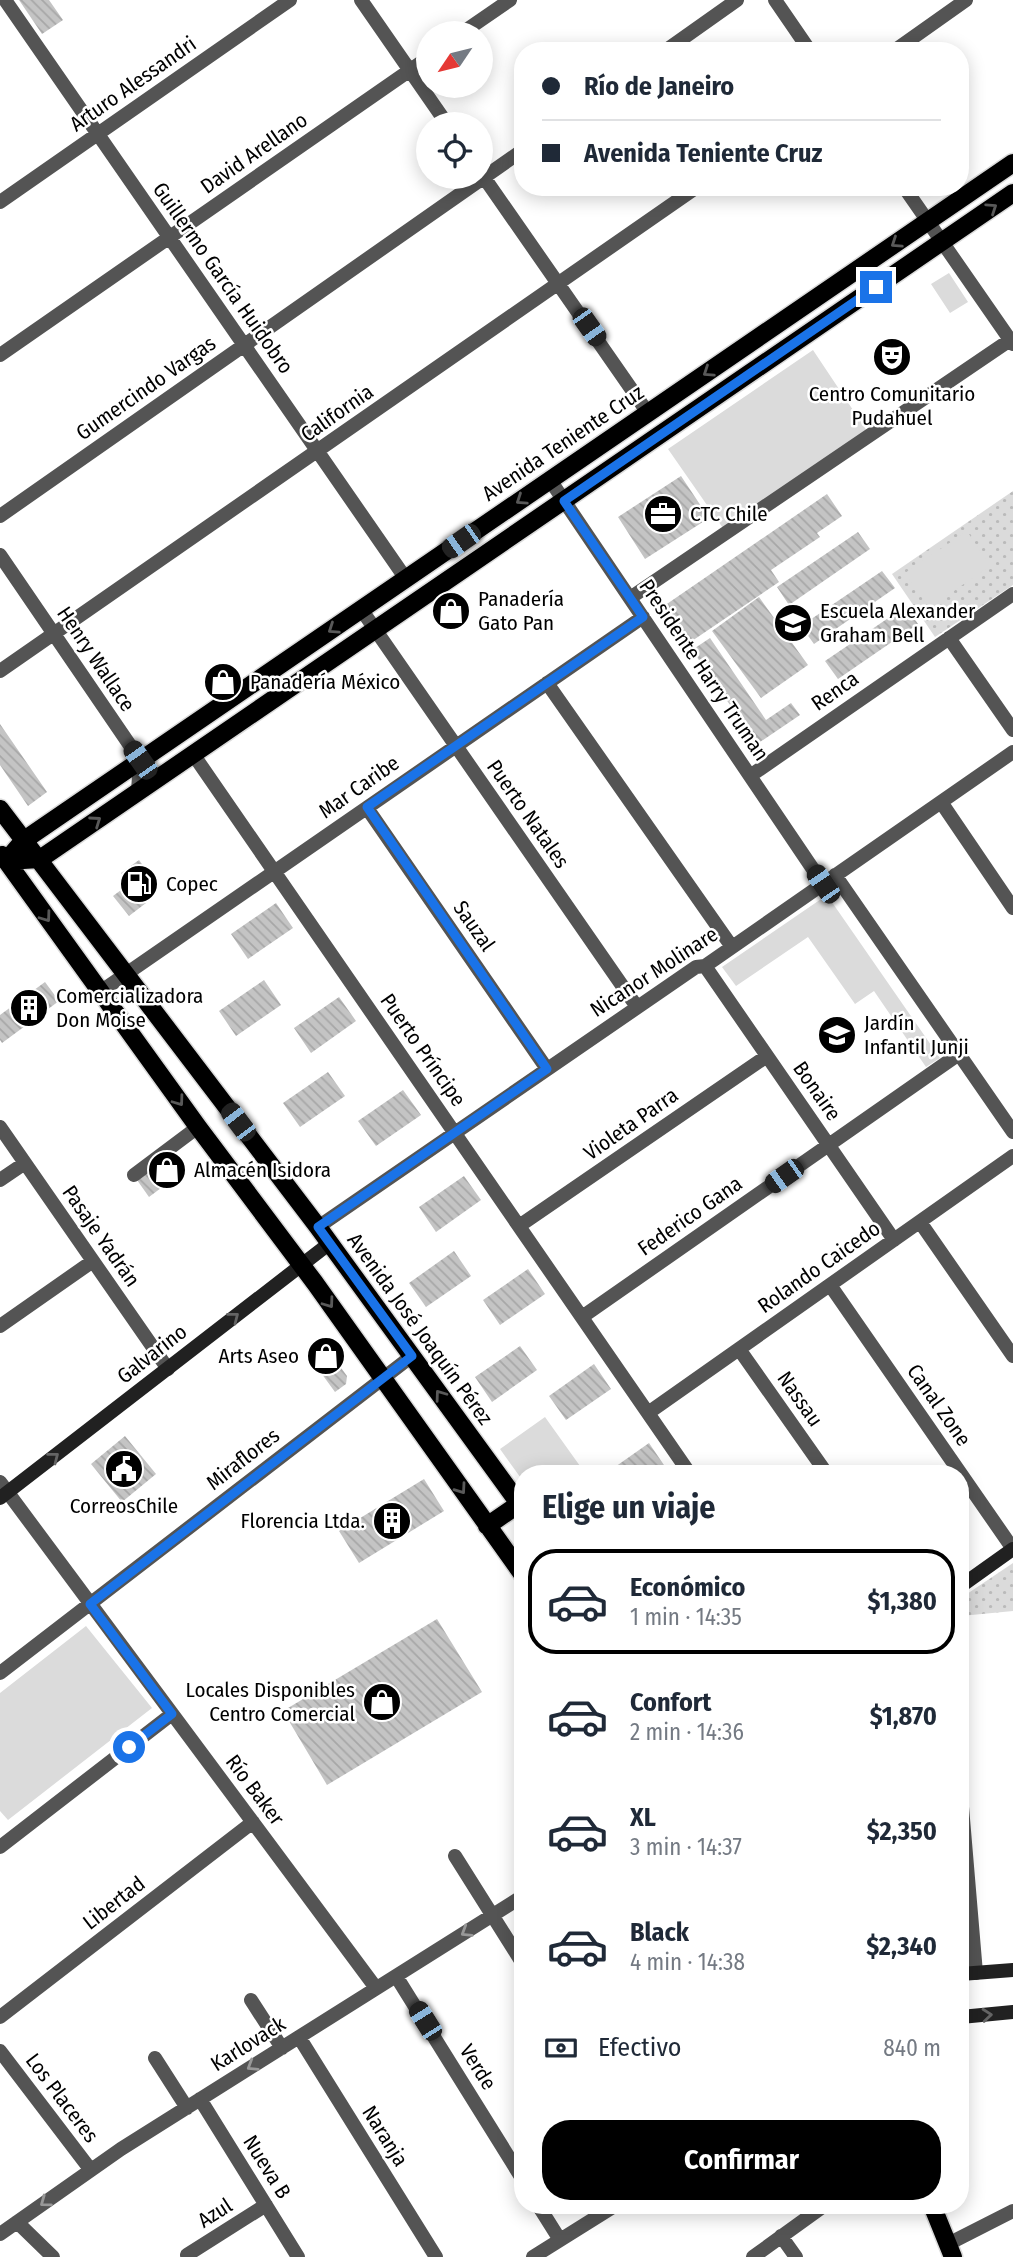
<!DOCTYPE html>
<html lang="es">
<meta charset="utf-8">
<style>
:root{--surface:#fff;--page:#f2f2f3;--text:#1f2937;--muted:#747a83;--line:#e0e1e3;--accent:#000}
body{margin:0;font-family:"Fira Sans Condensed",sans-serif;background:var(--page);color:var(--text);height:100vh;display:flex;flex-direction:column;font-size:26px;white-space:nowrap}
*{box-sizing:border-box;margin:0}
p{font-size:23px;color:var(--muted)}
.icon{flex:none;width:38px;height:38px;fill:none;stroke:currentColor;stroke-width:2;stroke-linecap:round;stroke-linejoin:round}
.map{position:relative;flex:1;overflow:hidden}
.panel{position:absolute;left:514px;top:1465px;width:455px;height:749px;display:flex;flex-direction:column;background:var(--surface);border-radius:28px;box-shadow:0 4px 18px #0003}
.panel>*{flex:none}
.banner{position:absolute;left:514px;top:42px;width:455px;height:154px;border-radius:28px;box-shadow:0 4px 18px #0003;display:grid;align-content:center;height:154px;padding:0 28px;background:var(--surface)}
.needle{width:46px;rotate:235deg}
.tools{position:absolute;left:416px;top:21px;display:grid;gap:14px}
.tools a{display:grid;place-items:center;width:77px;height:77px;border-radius:50%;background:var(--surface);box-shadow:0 4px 18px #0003;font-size:35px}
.end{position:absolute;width:32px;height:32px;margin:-16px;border:9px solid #1a73e8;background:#fff;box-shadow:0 0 0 4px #fff}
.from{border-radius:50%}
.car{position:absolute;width:21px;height:42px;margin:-21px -10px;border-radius:9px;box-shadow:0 0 5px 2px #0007;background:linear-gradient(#222 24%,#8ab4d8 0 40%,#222 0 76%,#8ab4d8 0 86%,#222 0)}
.banner b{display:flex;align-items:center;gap:24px;height:66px;font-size:26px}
.banner b+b{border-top:2px solid var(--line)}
.banner i{width:18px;height:18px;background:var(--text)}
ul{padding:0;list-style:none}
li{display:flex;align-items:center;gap:21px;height:105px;margin:0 14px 10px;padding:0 14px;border:4px solid transparent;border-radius:28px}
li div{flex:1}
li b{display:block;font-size:26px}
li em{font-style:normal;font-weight:700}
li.selected{border-color:var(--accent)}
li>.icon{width:63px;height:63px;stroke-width:1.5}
h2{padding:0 28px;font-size:32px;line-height:84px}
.pay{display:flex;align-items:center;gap:18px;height:77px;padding:0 28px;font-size:26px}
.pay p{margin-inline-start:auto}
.cta{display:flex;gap:14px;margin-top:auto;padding:14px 28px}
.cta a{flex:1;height:80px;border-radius:28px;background:var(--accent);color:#fff;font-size:28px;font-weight:700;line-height:80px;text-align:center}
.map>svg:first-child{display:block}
</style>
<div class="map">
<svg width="1013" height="2257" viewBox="0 0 1013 2257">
<defs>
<pattern id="grass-dots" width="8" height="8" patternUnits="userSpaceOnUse" patternTransform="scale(1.75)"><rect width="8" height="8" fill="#dbdbdb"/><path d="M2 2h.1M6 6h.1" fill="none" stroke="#bababa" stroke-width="1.8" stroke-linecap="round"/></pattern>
<pattern id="building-back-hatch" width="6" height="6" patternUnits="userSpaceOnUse" patternTransform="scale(1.75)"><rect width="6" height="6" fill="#c4c4c4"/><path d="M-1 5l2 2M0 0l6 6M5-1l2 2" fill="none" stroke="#a7a7a7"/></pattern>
</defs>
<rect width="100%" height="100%" fill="#fff"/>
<path fill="url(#grass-dots)" d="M 1013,491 L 1013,585 L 935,637 L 892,574 Z
M 1013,1563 L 1013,1611 L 961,1616 L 961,1598 Z"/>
<path fill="#dbdbdb" d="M 949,273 L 968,302 L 950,313 L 931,284 Z
M 813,350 L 869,434 L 725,531 L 668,449 Z
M 967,531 L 990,566 L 929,608 L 905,573 Z
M 827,895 L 940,1058 L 926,1067 L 874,991 L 855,1004 L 808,937 L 736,986 L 722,967 Z
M 545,1417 L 585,1473 L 523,1474 L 523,1481 L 500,1449 Z
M 86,1626 L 152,1708 L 8,1820 L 0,1811 L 0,1693 Z"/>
<path fill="url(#building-back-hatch)" d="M 19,0 L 49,0 L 63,20 L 42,34 Z
M 681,476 L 709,518 L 645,559 L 618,517 Z
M 827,494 L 842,516 L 817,533 L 820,537 L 771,570 L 779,582 L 686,645 L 661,608 Z
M 858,532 L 870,549 L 789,605 L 777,587 Z
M 882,571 L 895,588 L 814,644 L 801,626 Z
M 759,597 L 808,665 L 761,698 L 712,631 Z
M 906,606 L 918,624 L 838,679 L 825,661 Z
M 710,638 L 766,720 L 791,703 L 800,715 L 757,744 L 692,650 Z
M 0,724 L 47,792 L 28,806 L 0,765 Z
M 139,860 L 155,882 L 140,894 L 146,903 L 129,916 L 113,896 L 129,884 L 121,873 Z
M 276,903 L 293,928 L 248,959 L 231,934 Z
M 264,980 L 281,1005 L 236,1036 L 219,1011 Z
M 45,982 L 59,1001 L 2,1043 L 0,1040 L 0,1015 Z
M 339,997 L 356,1021 L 311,1053 L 294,1028 Z
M 328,1072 L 345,1096 L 300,1127 L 283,1103 Z
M 403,1090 L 421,1115 L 376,1146 L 358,1121 Z
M 166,1160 L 177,1176 L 149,1197 L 137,1180 Z
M 464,1176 L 481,1200 L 436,1232 L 419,1207 Z
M 454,1251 L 471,1276 L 426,1307 L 409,1283 Z
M 528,1269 L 545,1294 L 500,1325 L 483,1300 Z
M 323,1343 L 347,1376 L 346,1384 L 335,1392 L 308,1355 Z
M 520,1346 L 537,1370 L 492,1402 L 475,1377 Z
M 594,1364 L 611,1389 L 566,1420 L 549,1396 Z
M 125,1436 L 156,1474 L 122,1502 L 91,1464 Z
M 649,1443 L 666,1468 L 658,1474 L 605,1474 Z
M 424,1479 L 444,1511 L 359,1563 L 339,1531 Z
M 437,1619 L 482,1692 L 327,1785 L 283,1711 Z"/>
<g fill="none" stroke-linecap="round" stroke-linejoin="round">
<defs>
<path id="primary" d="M 0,809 L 318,1227 L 523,1509
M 2,855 L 198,1127 L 315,1283 L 523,1575
M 6,861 L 23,841 L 36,832 L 1013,163
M 6,861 L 40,859 L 1013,193
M 487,1526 L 519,1504
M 932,2205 L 953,2257"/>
</defs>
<use href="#primary" stroke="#dbdbdb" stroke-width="21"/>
<path stroke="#545454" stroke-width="14" d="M 5,0 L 406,579
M 361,0 L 447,124
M 775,0 L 810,51
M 462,33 L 510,0
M 665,51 L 737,0
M 894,51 L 966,0
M 481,173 L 648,413
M 904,187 L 1013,344
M 0,202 L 290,0
M 0,355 L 429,57
M 550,480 L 823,884
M 0,516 L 523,150
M 0,555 L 140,760 L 138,792
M 630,598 L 1010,340
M 361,609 L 637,1007
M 949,638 L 1013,730
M 0,671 L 697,187
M 547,683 L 732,947
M 193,754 L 690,1474
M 750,776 L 1013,594
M 941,802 L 1013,908
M 367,808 L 547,1069
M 835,875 L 1013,1132
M 705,966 L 894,1240
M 100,992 L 643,617
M 0,1127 L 168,1369
M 134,1175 L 198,1127
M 0,1180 L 25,1163
M 920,1222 L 1013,1356
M 519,1226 L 767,1056
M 318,1227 L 696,967 L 705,966 L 1013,752
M 830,1285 L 1013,1549
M 582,1317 L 959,1054
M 0,1326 L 93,1261
M 739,1349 L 827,1474
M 648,1413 L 1013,1156
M 0,1482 L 376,1988
M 0,1673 L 412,1356
M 961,1795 L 976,1973
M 0,1847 L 172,1714
M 455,1856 L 523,1964
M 396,1976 L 523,2180
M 251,2000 L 282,2048
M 0,2017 L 253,1822
M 299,2037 L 436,2257
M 0,2051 L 90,2169
M 155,2058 L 187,2108
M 200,2099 L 298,2257
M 538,2205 L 560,2240
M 17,2222 L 53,2257
M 0,2234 L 121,2149 L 523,1896
M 781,2236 L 796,2257
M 948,2244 L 1013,2211
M 187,2255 L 266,2205
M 533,2257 L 616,2205
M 753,2257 L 825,2205"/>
<path stroke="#212121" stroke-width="14" d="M 0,1498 L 330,1243
M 961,1586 L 1013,1549
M 961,1974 L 1013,1970
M 961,2017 L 1013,2012"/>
<use href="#primary" stroke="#000" stroke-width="18"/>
</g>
<defs><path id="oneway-chevron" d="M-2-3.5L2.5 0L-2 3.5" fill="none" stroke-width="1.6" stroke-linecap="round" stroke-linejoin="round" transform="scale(1.75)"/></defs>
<g stroke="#595959">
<use href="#oneway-chevron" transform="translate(992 208) rotate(-34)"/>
<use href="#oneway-chevron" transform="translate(896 243) rotate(146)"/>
<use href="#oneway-chevron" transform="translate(708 372) rotate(146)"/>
<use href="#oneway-chevron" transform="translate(521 500) rotate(146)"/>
<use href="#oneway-chevron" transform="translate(333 629) rotate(146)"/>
<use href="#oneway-chevron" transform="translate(96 821) rotate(-35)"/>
<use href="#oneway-chevron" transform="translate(46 917) rotate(54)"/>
<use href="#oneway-chevron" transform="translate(179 1101) rotate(54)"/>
<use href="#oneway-chevron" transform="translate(329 1303) rotate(54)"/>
<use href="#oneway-chevron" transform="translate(440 1395) rotate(-126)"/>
<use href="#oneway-chevron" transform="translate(461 1489) rotate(55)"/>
</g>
<g stroke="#646464">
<use href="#oneway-chevron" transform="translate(234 1317) rotate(-38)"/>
<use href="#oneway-chevron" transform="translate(54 1457) rotate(-38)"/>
<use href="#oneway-chevron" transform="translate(987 2015) rotate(-5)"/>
</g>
<g stroke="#989898">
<use href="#oneway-chevron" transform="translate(466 1932) rotate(148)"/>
<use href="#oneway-chevron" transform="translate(252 2066) rotate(148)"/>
<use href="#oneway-chevron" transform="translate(45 2202) rotate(144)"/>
</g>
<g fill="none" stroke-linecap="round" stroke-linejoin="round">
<path stroke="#1a73e8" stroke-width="9" d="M 129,1747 L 172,1714 L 90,1604 L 412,1356 L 318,1227 L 547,1069 L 367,807 L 643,617 L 564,501 L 876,287"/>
</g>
<defs>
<symbol id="theatre-disc" viewBox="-11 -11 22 22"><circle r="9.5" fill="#000" stroke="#fff"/><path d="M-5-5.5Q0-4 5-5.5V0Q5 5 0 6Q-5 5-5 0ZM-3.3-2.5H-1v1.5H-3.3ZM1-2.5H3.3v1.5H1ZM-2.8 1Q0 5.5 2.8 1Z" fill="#fff"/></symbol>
<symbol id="office-disc" viewBox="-11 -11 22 22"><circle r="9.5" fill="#000" stroke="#fff"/><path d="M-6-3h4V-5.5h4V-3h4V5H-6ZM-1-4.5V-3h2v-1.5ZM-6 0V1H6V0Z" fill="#fff"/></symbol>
<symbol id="shop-disc" viewBox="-11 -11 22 22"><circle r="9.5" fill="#000" stroke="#fff"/><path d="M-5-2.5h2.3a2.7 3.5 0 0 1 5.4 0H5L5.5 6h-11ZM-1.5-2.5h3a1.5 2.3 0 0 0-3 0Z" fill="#fff"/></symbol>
<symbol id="school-disc" viewBox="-11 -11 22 22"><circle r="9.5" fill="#000" stroke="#fff"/><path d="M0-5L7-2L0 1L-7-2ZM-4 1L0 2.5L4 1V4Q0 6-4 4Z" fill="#fff"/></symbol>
<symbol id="fuel-disc" viewBox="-11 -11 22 22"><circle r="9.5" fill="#000" stroke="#fff"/><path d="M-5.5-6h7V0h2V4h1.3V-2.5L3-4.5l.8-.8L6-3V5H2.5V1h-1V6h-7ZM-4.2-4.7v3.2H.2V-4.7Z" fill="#fff"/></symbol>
<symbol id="building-disc" viewBox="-11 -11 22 22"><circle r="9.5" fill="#000" stroke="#fff"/><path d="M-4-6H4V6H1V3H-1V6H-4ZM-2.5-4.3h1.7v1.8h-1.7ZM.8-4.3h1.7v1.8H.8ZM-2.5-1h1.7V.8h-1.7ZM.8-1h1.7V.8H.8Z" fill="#fff"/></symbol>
<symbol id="civic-disc" viewBox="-11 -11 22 22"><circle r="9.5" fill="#000" stroke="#fff"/><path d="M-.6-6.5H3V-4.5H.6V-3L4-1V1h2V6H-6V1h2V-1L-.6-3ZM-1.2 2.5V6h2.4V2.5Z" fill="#fff"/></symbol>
</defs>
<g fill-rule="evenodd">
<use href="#theatre-disc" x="870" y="335" width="44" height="44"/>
<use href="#office-disc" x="641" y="492" width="44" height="44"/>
<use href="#shop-disc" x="429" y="589" width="44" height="44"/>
<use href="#school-disc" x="771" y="601" width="44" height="44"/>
<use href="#shop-disc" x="201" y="660" width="44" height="44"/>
<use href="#fuel-disc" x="117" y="862" width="44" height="44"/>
<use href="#building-disc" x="7" y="986" width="44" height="44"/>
<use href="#school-disc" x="815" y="1013" width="44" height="44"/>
<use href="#shop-disc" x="145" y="1148" width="44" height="44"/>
<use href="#shop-disc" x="304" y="1334" width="44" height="44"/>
<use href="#civic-disc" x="102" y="1447" width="44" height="44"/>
<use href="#building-disc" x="370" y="1499" width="44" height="44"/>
<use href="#shop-disc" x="360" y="1680" width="44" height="44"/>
</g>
<g text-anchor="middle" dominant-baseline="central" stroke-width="5" stroke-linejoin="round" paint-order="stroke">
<g font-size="21" fill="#000" stroke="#fff">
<text transform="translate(133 84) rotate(-35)">Arturo Alessandri</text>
<text transform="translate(254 153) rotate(-35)">David Arellano</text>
<text transform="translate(223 278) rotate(55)">Guillermo García Huidobro</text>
<text transform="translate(146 388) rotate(-35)">Gumercindo Vargas</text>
<text transform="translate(337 413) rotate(-35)">California</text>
<text transform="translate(563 443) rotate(-34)">Avenida Teniente Cruz</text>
<text transform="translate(96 659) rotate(56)">Henry Wallace</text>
<text transform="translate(704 670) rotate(56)">Presidente Harry Truman</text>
<text transform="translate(835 691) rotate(-35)">Renca</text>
<text transform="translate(359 787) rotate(-35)">Mar Caribe</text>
<text transform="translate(528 814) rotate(55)">Puerto Natales</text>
<text transform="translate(474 926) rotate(55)">Sauzal</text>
<text transform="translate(654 972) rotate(-33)">Nicanor Molinare</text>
<text transform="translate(423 1050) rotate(55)">Puerto Príncipe</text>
<text transform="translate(817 1091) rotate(55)">Bonaire</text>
<text transform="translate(631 1124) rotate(-35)">Violeta Parra</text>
<text transform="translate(690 1216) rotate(-35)">Federico Gana</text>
<text transform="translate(101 1236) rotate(55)">Pasaje Yadrán</text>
<text transform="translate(819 1267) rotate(-35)">Rolando Caicedo</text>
<text transform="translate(420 1329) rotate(54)">Avenida José Joaquín Pérez</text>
<text transform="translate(152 1354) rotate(-38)">Galvarino</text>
<text transform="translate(800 1399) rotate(55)">Nassau</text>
<text transform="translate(939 1405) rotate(55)">Canal Zone</text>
<text transform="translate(243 1459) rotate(-38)">Miraflores</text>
<text transform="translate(255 1790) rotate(53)">Río Baker</text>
<text transform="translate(114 1903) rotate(-38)">Libertad</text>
<text transform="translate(248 2044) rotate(-32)">Karlovack</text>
<text transform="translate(478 2067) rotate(58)">Verde</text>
<text transform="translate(62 2098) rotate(53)">Los Placeres</text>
<text transform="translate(385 2136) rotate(58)">Naranja</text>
<text transform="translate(267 2167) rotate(58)">Nueva B</text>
<text transform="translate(215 2213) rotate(-33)">Azul</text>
</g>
<g font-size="21" fill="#000" stroke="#fff" text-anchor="start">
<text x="892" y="394" text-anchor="middle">Centro Comunitario<tspan x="892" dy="24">Pudahuel</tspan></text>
<text x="690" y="514">CTC Chile</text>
<text x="478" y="599">Panadería<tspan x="478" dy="24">Gato Pan</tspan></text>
<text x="820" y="611">Escuela Alexander<tspan x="820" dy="24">Graham Bell</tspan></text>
<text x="250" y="682">Panadería México</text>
<text x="166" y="884">Copec</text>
<text x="56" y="996">Comercializadora<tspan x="56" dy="24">Don Moise</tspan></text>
<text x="864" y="1023">Jardín<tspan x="864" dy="24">Infantil Junji</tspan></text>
<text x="194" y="1170">Almacén Isidora</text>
<text x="299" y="1356" text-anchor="end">Arts Aseo</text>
<text x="124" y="1506" text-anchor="middle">CorreosChile</text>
<text x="365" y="1521" text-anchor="end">Florencia Ltda.</text>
<text x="355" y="1690" text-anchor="end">Locales Disponibles<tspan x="355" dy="24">Centro Comercial</tspan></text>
</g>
</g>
</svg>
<div class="tools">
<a><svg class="needle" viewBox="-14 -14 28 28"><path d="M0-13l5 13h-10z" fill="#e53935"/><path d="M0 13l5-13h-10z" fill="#747a83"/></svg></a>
<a><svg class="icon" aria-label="locate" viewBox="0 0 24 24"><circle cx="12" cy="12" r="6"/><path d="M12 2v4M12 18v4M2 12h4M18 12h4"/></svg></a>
</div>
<i class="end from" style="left:129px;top:1747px"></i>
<i class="end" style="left:876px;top:287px"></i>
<i class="car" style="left:589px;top:327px;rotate:145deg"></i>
<i class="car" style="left:461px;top:541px;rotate:235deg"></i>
<i class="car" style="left:140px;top:760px;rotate:325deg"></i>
<i class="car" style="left:823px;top:884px;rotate:326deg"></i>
<i class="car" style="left:238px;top:1122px;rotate:323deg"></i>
<i class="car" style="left:784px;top:1176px;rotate:235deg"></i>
<i class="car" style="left:425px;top:2021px;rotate:328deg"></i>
<div class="banner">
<b><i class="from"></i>Río de Janeiro</b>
<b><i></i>Avenida Teniente Cruz</b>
</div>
<section class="panel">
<h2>Elige un viaje</h2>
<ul>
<li class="selected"><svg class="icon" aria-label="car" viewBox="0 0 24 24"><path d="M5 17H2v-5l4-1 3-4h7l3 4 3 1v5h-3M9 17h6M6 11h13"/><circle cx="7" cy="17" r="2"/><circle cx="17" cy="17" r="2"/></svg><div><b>Económico</b><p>1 min · 14:35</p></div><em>$1,380</em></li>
<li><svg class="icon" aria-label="car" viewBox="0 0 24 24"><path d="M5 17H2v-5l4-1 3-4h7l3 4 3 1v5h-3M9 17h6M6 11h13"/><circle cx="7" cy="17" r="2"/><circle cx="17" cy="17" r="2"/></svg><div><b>Confort</b><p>2 min · 14:36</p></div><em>$1,870</em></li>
<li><svg class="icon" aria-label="car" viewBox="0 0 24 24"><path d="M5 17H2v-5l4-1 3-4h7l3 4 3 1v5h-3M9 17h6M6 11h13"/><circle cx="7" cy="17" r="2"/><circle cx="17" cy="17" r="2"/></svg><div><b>XL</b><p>3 min · 14:37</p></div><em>$2,350</em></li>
<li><svg class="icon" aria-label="car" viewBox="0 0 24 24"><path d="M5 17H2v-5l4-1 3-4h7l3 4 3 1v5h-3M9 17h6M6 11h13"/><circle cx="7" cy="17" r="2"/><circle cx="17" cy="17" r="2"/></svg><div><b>Black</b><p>4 min · 14:38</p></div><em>$2,340</em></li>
</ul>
<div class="pay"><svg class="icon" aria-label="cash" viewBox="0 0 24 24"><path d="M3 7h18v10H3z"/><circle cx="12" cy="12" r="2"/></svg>Efectivo<p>840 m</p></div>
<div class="cta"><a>Confirmar</a></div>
</section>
</div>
